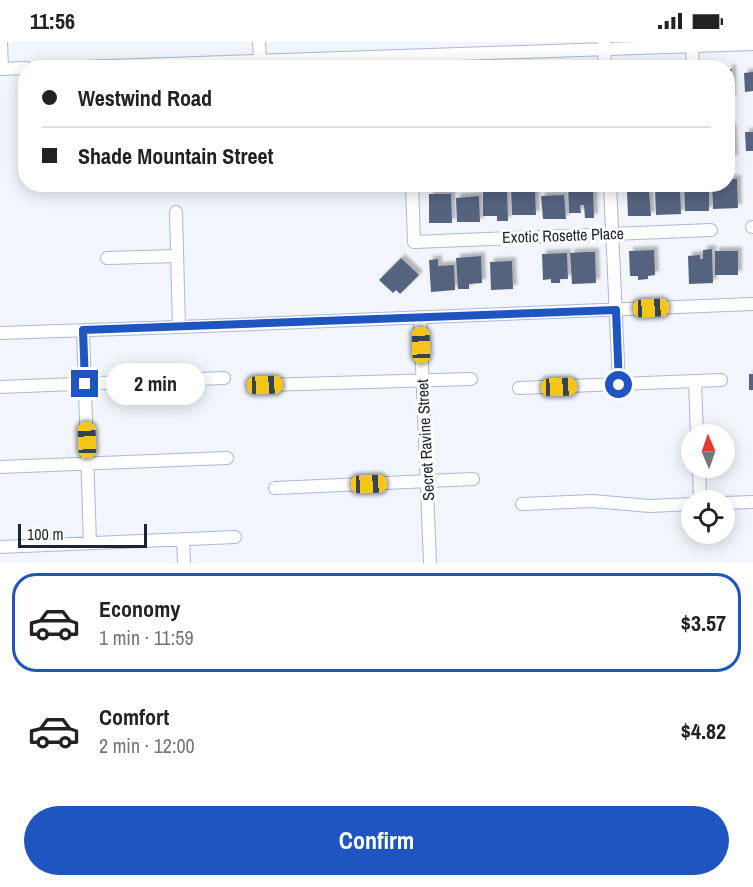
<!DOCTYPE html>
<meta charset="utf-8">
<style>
:root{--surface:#fff;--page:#f2f2f2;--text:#222;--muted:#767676;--line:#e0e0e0;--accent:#1f55c1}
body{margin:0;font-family:"Archivo Narrow",sans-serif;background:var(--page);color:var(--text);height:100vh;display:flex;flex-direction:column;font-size:22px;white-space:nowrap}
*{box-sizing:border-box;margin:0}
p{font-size:20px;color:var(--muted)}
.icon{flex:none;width:33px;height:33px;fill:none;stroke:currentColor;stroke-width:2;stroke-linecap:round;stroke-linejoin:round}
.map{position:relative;height:521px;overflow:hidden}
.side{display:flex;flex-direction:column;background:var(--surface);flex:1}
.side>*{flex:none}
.banner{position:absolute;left:18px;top:18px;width:717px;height:132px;border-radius:24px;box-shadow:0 3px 15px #0003;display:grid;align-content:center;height:132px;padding:0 24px;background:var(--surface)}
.needle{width:39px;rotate:358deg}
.controls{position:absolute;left:681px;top:382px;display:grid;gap:12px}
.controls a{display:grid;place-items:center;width:54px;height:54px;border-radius:50%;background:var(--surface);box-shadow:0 3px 15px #0003;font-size:30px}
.scale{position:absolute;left:18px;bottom:15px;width:129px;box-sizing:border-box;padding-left:6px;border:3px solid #1e2430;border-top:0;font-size:16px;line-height:21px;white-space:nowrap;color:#1e2430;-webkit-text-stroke:4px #fff;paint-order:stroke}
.end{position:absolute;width:27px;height:27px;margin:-14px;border:8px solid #1f55c1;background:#fff;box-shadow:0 0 0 3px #fff}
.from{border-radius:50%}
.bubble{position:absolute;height:42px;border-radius:21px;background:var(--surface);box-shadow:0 3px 15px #0003;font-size:20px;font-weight:700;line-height:42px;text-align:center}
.car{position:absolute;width:18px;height:36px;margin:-18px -9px;border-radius:8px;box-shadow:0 0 4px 2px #0007;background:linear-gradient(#f5c518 24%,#345 0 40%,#f5c518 0 76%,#345 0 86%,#f5c518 0)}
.banner b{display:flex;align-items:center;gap:21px;height:57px;font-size:22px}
.banner b+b{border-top:2px solid var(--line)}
.banner i{width:15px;height:15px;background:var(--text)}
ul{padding:10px 0 0;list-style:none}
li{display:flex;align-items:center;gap:18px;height:99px;margin:0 12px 9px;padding:0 12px;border:3px solid transparent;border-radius:24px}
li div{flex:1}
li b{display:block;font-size:22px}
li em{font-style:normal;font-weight:700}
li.on{border-color:var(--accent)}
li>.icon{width:54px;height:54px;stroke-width:1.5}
.button{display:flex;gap:12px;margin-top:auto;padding:12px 24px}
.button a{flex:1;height:69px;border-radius:36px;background:var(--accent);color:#fff;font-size:24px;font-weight:700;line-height:69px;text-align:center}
.status{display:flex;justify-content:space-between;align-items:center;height:42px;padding:0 30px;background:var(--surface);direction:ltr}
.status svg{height:16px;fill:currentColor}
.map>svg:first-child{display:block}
</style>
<div class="status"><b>11:56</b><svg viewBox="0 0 49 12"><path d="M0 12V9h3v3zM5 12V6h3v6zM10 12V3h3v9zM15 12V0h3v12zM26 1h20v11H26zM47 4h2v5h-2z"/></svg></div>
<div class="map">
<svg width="753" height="521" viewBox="0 0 753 521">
<defs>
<filter id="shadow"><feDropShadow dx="4" dy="-4" stdDeviation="1.5" flood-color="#0004"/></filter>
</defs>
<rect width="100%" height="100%" fill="#f2f5fc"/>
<path fill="#55647f" filter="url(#shadow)" d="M 728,27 L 732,27 L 732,57 L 728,57 Z
M 753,30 L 753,49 L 745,50 L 744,31 Z
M 728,85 L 732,85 L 734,117 L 728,117 Z
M 745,90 L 753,90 L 753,109 L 746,109 Z
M 728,137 L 737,137 L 738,166 L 713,167 L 712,142 L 728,142 Z
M 684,142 L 709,143 L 709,169 L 685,169 Z
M 593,144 L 594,176 L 585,176 L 584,163 L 580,163 L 581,171 L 569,171 L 568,145 Z
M 483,147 L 507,147 L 508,179 L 497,179 L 497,174 L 483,174 Z
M 535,147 L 536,173 L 512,173 L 511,148 Z
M 680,147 L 681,172 L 656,173 L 655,148 Z
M 649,149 L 651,174 L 628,174 L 627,150 Z
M 429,152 L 451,152 L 452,181 L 429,181 Z
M 564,153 L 566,177 L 543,177 L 541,154 Z
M 479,154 L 480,180 L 457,180 L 456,156 Z
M 712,207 L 713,241 L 689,242 L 688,214 L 700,213 L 700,217 L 703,217 L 703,208 Z
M 654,208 L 655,233 L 648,234 L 648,237 L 638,238 L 638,234 L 630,234 L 629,209 Z
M 715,209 L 738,209 L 738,233 L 715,233 Z
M 584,210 L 595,210 L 596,241 L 572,242 L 570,211 Z
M 567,211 L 568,237 L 560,237 L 560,241 L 551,241 L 551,237 L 543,238 L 542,212 Z
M 481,214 L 482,241 L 469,242 L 469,247 L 458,247 L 456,216 Z
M 401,216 L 419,233 L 400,252 L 396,248 L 393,251 L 379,238 Z
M 438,217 L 438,224 L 454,223 L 455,248 L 431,250 L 429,218 Z
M 512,219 L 513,247 L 491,248 L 490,220 Z
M 749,332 L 753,332 L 753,348 L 749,348 Z"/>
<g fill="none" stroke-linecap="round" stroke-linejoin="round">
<defs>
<path id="minor" d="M 1,0 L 2,27
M 259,0 L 260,18
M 604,1 L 605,26
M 692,4 L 693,26
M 52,26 L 753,2
M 0,27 L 26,26
M 412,142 L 414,200 L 711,188
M 610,142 L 619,343
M 176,170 L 179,285
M 752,185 L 753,185
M 107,216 L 177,214
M 420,275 L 430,521
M 83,288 L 90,501
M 0,291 L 179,285 L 753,262
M 695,339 L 697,393
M 265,343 L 471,337
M 0,345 L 224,336
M 519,346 L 721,338
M 0,425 L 227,416
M 699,426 L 700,459
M 275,446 L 473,437
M 724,461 L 753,460
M 522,462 L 592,459 L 650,464 L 692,462
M 183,497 L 184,521
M 0,505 L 235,495"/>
</defs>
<use href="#minor" stroke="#a9b9d7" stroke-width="14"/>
<use href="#minor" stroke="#fff" stroke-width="12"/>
</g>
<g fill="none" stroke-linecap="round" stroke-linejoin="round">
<path stroke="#1f55c1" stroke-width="8" d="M 85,342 L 83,288 L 616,268 L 619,343"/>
</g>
<g text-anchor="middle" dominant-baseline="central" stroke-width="6" stroke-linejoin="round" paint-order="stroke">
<g font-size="16" fill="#1e2430" stroke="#fff">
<text transform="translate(563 193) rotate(-2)">Exotic Rosette Place</text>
<text transform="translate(425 398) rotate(-93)">Secret Ravine Street</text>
</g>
</g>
</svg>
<div class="controls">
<a><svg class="needle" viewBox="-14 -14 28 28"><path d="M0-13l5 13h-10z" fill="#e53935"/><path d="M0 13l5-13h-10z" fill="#767676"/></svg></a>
<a><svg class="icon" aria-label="locate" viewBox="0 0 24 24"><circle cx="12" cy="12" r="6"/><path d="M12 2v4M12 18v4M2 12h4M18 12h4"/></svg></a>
</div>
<div class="scale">100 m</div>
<i class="end from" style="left:619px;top:343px"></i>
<i class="end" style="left:85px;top:342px"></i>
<div class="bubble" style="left:106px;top:321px;width:99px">2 min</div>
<i class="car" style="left:651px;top:266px;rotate:87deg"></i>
<i class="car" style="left:421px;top:303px;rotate:358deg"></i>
<i class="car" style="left:265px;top:343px;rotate:88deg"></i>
<i class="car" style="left:559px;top:345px;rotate:88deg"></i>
<i class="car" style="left:87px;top:398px;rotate:358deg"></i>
<i class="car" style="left:369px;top:442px;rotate:88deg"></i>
<div class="banner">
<b><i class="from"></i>Westwind Road</b>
<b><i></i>Shade Mountain Street</b>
</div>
</div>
<section class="side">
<ul>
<li class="on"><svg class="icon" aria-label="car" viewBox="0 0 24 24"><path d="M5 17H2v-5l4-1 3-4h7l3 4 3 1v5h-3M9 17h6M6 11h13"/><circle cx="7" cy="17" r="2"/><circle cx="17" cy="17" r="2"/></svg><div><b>Economy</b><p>1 min · 11:59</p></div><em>$3.57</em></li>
<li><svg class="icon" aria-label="car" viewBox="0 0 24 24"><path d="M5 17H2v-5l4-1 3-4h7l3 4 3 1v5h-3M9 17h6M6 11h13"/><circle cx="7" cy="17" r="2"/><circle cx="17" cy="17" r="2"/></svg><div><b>Comfort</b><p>2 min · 12:00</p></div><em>$4.82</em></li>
</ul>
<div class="button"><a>Confirm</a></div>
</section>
